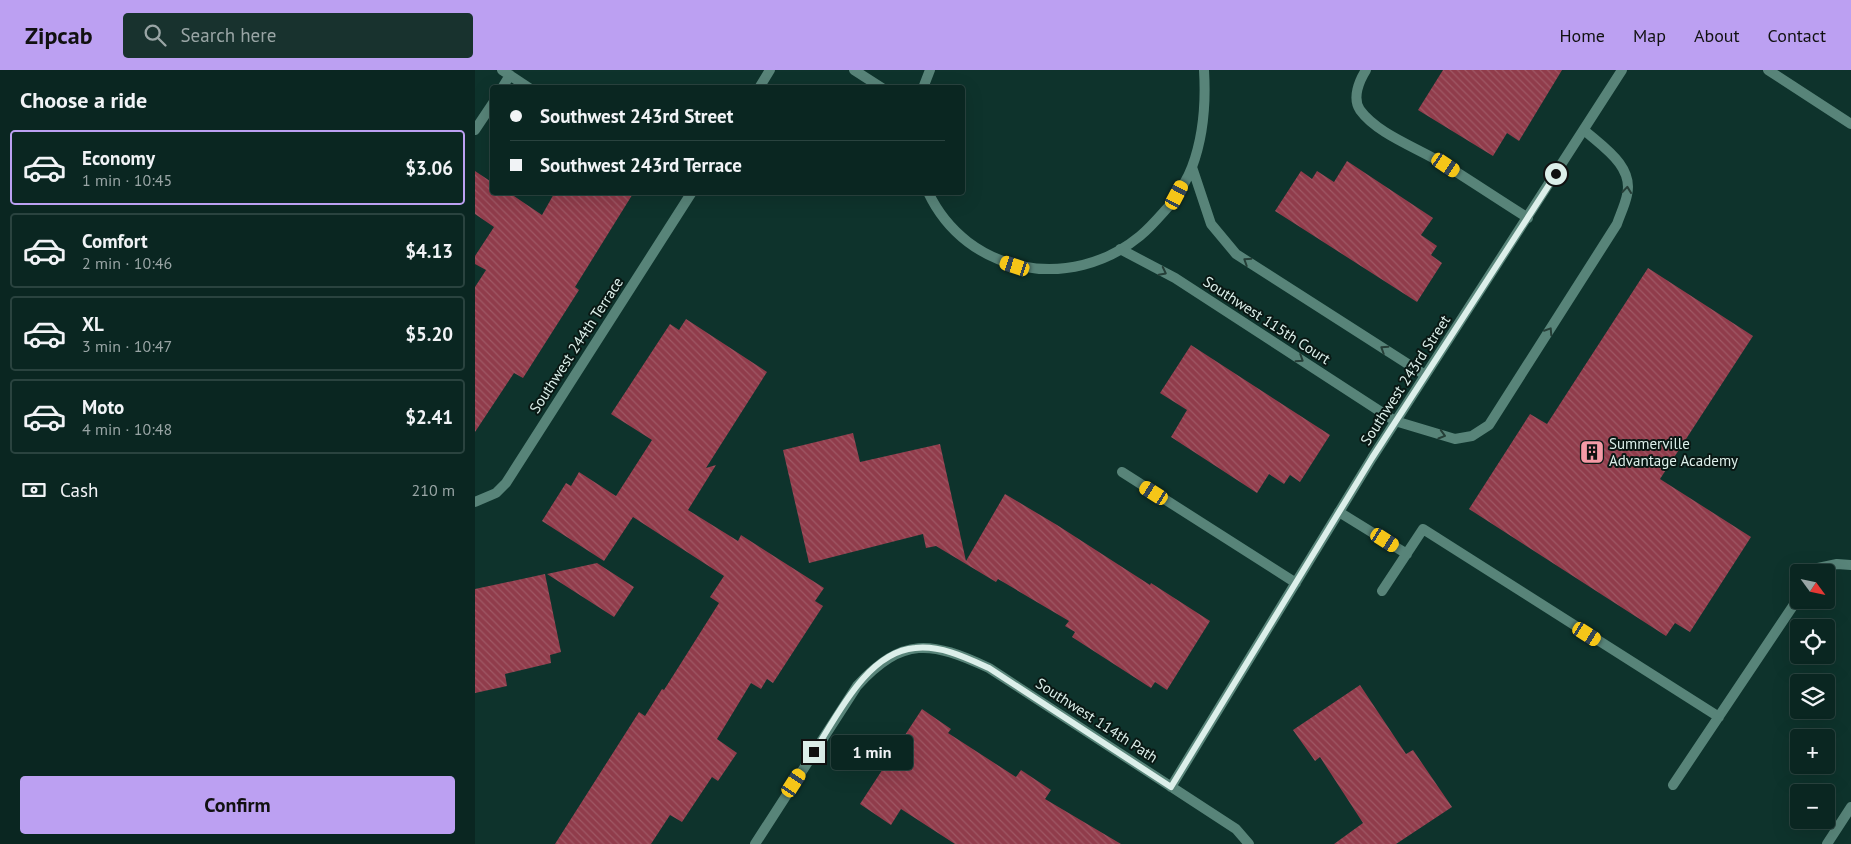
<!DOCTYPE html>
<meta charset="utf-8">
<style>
:root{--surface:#0a2621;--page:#18322e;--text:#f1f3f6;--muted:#99a5a5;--line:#2a433f;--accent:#bca0f2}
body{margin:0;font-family:"PT Sans",sans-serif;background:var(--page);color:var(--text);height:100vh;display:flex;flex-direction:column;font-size:19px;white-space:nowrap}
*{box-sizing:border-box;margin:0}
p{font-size:16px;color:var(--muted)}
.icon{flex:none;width:28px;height:28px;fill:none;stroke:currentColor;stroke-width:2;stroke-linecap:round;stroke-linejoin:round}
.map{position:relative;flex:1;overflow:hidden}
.panel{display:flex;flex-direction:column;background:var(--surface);width:475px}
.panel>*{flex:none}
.hud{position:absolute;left:15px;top:15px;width:475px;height:110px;border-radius:5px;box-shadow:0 5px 20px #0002,0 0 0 1px var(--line);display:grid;align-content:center;height:110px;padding:0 20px;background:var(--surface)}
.needle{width:32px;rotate:123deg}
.buttons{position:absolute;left:1315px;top:494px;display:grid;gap:10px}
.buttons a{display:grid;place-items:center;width:45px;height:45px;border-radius:5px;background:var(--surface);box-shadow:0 5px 20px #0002,0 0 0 1px var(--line);font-size:25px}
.end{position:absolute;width:22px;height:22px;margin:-11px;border:6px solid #dcefea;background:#111;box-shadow:0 0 0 2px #111}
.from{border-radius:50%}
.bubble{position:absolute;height:35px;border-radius:5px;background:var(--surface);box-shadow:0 5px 20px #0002,0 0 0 1px var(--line);font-size:16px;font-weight:800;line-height:35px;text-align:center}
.car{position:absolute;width:15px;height:30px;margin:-15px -8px;border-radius:6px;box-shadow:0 0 4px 1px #0007;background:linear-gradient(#f5c518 24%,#345 0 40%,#f5c518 0 76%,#345 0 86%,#f5c518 0)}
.hud b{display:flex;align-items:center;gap:18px;height:48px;font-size:19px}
.hud b+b{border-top:1px solid var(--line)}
.hud i{width:12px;height:12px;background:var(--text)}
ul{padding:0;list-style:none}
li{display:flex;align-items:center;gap:15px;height:75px;margin:0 10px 8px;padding:0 10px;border:2px solid var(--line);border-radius:5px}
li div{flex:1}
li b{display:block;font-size:19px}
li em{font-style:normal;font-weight:800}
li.current{border-color:var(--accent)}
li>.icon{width:45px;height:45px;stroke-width:1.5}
h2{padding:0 20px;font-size:22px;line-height:60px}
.pay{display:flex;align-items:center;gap:12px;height:55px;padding:0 20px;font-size:19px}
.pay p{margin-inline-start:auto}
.button{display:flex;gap:10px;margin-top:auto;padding:10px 20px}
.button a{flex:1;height:58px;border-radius:5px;background:var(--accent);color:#111;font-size:20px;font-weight:800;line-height:58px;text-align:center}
header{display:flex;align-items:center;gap:30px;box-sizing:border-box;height:70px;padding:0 25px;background:var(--accent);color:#111}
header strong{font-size:24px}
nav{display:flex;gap:28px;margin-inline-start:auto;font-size:18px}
.search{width:350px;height:45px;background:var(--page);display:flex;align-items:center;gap:12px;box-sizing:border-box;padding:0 18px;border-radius:5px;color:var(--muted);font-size:19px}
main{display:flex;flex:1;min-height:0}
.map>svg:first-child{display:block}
</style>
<header>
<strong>Zipcab</strong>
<div class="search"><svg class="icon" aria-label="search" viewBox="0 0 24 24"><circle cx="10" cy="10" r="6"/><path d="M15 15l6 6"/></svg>Search here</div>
<nav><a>Home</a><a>Map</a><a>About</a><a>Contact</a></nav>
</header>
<main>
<section class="panel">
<h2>Choose a ride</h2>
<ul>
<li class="current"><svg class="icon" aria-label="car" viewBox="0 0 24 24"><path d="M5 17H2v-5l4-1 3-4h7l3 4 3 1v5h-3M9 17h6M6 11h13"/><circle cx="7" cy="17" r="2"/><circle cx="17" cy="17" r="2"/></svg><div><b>Economy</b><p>1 min · 10:45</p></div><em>$3.06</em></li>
<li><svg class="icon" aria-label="car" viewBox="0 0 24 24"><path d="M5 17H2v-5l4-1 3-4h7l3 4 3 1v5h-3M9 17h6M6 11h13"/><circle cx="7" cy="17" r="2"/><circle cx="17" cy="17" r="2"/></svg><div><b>Comfort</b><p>2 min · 10:46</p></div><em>$4.13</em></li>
<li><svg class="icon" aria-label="car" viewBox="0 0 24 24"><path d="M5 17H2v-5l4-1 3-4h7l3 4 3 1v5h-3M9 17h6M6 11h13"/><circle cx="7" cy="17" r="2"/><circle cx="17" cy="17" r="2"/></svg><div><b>XL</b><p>3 min · 10:47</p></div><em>$5.20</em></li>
<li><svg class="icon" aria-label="car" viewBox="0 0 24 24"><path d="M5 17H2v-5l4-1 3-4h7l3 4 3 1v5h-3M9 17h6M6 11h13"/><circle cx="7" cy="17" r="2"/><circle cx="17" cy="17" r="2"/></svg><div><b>Moto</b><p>4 min · 10:48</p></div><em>$2.41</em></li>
</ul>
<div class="pay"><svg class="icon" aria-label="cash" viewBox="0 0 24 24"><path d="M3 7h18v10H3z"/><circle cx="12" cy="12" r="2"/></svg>Cash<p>210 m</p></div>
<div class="button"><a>Confirm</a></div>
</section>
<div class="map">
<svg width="1376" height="774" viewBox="0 0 1376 774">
<defs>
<pattern id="building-back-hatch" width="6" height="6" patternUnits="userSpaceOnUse" patternTransform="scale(1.25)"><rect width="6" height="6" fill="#903c4b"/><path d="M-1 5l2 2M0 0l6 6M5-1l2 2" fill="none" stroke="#9f5865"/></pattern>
</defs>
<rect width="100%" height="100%" fill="#0e332c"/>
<path fill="url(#building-back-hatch)" d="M 968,0 L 1087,0 L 1044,71 L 1032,63 L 1018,86 L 943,40 Z
M 872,91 L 958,148 L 946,165 L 962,176 L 956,185 L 967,193 L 942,232 L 800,141 L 826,101 L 837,109 L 842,101 L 859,112 Z
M 0,101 L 18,113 L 18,122 L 33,122 L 67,145 L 80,122 L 159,122 L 100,217 L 104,220 L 48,308 L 39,303 L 0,362 L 0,217 L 11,200 L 0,194 L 0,186 L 19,157 L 0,144 Z
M 1173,198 L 1278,266 L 1185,409 L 1276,467 L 1215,562 L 1200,553 L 1191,566 L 994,439 L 1055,344 L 1072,354 Z
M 211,249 L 292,302 L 231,398 L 241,395 L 213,440 L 263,471 L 266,465 L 349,518 L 340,531 L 348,536 L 298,613 L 292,609 L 286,619 L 276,613 L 242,669 L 262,683 L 243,711 L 237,707 L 207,752 L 195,745 L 176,774 L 80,774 L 164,642 L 170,646 L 187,619 L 189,620 L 244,533 L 235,527 L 249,506 L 158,447 L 129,491 L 67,451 L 91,413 L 96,416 L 104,402 L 141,426 L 177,370 L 136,344 L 195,254 L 204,260 Z
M 716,275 L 855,365 L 825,412 L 815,405 L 809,414 L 794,404 L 782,423 L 696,367 L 712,340 L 685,323 Z
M 378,363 L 385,392 L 465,374 L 491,491 L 530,424 L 582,455 L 675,515 L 676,513 L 735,551 L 692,620 L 680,612 L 676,618 L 597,567 L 600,562 L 590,556 L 594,551 L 523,509 L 521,512 L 461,476 L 451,478 L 448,464 L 334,493 L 308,380 Z
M 122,493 L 159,517 L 139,547 L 72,504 Z
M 70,504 L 86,582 L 75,585 L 76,593 L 30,604 L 32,616 L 0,623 L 0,519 Z
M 885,615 L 931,684 L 938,680 L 977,737 L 921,774 L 859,774 L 888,753 L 845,687 L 840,691 L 818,660 Z
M 447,639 L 476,659 L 473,663 L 541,707 L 546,700 L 576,720 L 570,729 L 646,774 L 480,774 L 426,739 L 416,755 L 385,734 Z"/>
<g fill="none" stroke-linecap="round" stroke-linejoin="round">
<path stroke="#588479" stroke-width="10" d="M 920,351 L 980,369 L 997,366 L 1014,355 L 1142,154 C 1145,145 1150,135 1152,125 C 1159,96 1128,77 1109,60
M 864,442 L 932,484
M 1340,502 L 1343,498 L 1362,494 L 1376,495
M 907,521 L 948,459 L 1244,647
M 1198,715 L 1324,527"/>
<path stroke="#588479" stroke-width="10" d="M 27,0 L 54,18
M 379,0 L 407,18
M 891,0 C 884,11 877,28 885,40 C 903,65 946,79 972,96 C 999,113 1026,131 1053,148
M 1293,0 L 1376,54
M 27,18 L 35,5
M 284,18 L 295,0
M 448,18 L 455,0
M 0,60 L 18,33
M 717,97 L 736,154 L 761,184 L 950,305
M 453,122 C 492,205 596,223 665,166 C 676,157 685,146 694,136 C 703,124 712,111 717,97 C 729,65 731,33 729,0
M 645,179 L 700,208 L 920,351
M 647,402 L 821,513
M 0,432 L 21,423 L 31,413 L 217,122
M 696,717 L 897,388 L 1147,0
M 280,774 L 382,616 C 428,566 456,571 514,598 L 761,759 L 774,774
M 1352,774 L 1376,737"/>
</g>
<defs><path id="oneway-chevron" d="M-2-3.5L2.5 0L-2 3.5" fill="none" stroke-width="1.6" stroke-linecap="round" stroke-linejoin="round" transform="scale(1.25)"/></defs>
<g stroke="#253e37">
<use href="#oneway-chevron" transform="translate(1152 120) rotate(-84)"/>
<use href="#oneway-chevron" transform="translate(772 191) rotate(-147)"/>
<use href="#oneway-chevron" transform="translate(688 202) rotate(27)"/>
<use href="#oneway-chevron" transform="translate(1074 261) rotate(-57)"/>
<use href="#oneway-chevron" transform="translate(909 279) rotate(-147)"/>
<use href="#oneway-chevron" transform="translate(825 289) rotate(33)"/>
<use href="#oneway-chevron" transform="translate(967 365) rotate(16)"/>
</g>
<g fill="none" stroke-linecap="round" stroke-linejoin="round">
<path stroke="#dcefea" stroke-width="6" d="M 339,682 C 362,646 392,582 440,578 C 466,575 492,588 514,598 L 696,717 L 897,388 L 1081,104"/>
</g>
<defs>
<symbol id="building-square" viewBox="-11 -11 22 22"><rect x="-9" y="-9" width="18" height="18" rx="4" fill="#f49aa6" stroke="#091814"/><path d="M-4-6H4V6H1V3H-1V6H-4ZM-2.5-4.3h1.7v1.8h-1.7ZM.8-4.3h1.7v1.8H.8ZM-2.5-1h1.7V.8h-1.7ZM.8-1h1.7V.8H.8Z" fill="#111"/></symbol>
</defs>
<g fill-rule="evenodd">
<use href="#building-square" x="1103" y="368" width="28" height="28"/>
</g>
<g text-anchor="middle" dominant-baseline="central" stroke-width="4" stroke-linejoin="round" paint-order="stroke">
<g font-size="15" fill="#dcefea" stroke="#091814">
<text transform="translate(792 250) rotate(33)">Southwest 115th Court</text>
<text transform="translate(101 275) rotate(-57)">Southwest 244th Terrace</text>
<text transform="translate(930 310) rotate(-57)">Southwest 243rd Street</text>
<text transform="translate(622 650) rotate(33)">Southwest 114th Path</text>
</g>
<g font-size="15" fill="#dcefea" stroke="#091814" text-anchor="start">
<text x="1134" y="373">Summerville<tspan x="1134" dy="17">Advantage Academy</tspan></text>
</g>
</g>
</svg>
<div class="buttons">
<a><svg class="needle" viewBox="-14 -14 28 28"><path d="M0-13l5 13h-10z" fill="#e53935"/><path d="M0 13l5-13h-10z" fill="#99a5a5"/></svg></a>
<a><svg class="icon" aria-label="locate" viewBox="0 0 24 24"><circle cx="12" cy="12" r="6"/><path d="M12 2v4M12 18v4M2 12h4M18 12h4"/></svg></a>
<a><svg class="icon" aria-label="layers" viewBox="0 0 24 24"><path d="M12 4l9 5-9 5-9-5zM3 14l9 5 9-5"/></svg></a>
<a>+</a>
<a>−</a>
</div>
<i class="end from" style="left:1081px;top:104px"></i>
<i class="end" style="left:339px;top:682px"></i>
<div class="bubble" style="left:356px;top:665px;width:82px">1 min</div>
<i class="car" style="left:971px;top:95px;rotate:124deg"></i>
<i class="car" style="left:702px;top:125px;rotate:28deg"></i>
<i class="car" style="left:540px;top:196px;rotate:288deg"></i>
<i class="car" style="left:679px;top:423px;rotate:302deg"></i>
<i class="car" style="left:910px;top:470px;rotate:122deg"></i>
<i class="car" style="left:1112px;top:564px;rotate:122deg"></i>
<i class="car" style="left:319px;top:713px;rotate:33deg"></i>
<div class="hud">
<b><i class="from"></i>Southwest 243rd Street</b>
<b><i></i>Southwest 243rd Terrace</b>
</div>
</div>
</main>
